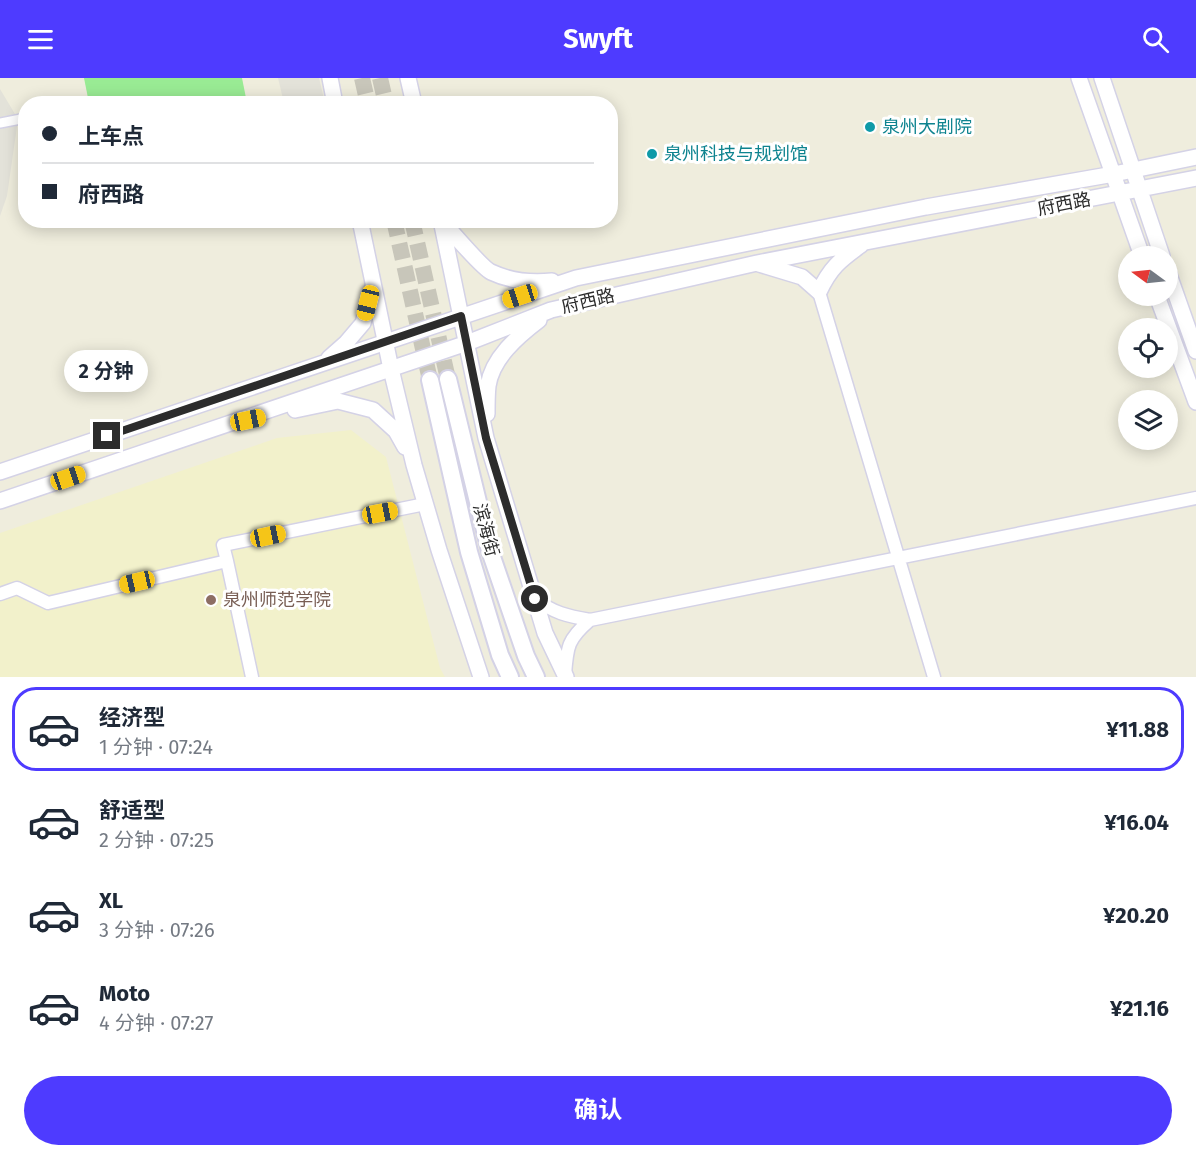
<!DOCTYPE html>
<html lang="zh">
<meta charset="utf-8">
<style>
:root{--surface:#fff;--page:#f2f2f3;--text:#1f2937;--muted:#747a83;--line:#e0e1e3;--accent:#4e3bff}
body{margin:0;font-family:"Fira Sans","Noto Sans SC",sans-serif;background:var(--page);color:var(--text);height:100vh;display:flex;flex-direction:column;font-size:22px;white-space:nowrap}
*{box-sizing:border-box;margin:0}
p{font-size:20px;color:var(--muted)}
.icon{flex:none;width:33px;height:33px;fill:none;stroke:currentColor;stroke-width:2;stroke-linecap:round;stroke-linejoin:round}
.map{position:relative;height:599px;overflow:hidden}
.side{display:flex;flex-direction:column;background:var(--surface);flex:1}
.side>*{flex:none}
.banner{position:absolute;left:18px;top:18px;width:600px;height:132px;border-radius:24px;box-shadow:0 3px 15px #0003;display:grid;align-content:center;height:132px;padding:0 24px;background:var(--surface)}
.needle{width:39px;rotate:285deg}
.fabs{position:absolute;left:1118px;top:168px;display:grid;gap:12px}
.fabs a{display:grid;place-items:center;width:60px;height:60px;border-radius:50%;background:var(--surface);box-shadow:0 3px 15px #0003;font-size:30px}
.end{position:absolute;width:27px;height:27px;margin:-14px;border:8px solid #2c2c2c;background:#fff;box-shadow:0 0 0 3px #fff}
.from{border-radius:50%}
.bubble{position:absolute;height:42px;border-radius:21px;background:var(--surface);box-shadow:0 3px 15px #0003;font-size:20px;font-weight:700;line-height:42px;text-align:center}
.car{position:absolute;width:18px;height:36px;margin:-18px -9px;border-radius:8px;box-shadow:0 0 4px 2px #0007;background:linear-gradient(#f5c518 24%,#345 0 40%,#f5c518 0 76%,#345 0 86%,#f5c518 0)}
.banner b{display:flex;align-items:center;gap:21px;height:57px;font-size:22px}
.banner b+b{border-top:2px solid var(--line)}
.banner i{width:15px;height:15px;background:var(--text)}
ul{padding:10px 0 0;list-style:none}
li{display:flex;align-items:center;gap:18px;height:84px;margin:0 12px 9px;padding:0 12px;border:3px solid transparent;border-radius:24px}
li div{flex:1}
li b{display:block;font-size:22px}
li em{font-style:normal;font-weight:700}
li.active{border-color:var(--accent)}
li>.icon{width:54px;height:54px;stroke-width:1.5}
.cta{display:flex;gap:12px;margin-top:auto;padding:12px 24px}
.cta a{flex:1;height:69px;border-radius:36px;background:var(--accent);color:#fff;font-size:24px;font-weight:700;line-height:69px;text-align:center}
header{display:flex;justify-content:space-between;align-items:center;height:78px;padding:0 24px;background:var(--accent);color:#fff;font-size:27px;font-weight:700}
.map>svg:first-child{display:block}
</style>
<header><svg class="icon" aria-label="menu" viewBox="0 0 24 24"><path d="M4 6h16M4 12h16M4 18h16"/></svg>Swyft<svg class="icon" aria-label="search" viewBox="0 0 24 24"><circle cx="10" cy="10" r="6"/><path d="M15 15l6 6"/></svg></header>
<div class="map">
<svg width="1196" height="599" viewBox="0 0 1196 599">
<rect width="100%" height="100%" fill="#efeddd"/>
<path fill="#f2f1cb" d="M 351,352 L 386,379 L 440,590 L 445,599 L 0,599 L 0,455 L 277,360 Z"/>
<path fill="#99eb94" d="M 84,0 L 242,0 L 247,25 L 89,25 Z"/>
<path fill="#e3e2d9" d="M 278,0 L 319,0 L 325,25 L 284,25 Z
M 0,11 L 18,41 L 7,118 L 0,138 Z"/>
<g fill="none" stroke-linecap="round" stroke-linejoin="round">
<path stroke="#c8c6ba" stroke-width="16" stroke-dasharray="16 8" stroke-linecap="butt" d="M 362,0 L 368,26
M 380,0 L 386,26
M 394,142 L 430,302
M 412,142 L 448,301"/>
<defs>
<path id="pedestrian" d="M 0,45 L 26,40"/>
<path id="minor" d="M 819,214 L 934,599
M 227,483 L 223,467 L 425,426
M 0,516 L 17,510 L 48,525 L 227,483 L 252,599
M 535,521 C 554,535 567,538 590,542 C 568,561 567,568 565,597
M 590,542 L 1196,420"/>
<path id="tertiary" d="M 330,0 L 335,26
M 408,0 L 414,26
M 1079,0 L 1142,178
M 1102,0 L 1162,178
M 360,142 L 391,291 L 414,387 L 439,472 L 481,599
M 441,142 L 486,360 L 545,555 L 566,599
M 441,142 C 451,153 482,190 491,194 C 510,203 532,205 552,203
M 759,186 L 802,199 L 819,214 C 830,190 840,182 861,167
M 1167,191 L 1196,273
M 1157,218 L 1196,324
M 329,280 L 346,265 L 363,245 L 373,208
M 295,332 L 338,323 L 373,332 L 396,353 L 405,369
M 487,336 C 487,327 487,317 488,308 C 492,280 518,258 539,242
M 0,394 L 576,200 L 926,129 L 1114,96 L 1196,79
M 0,423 L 467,265 L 551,232 L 757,185 L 1196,100"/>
<path id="secondary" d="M 448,301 L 490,473 L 526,578 L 536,599
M 430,302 L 469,474 L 500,577 L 510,599"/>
</defs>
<use href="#pedestrian" stroke="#d4d2e6" stroke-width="12"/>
<use href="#minor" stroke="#d4d2e6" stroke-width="15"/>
<use href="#tertiary" stroke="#d4d2e6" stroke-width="18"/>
<use href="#secondary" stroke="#d4d2e6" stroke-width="20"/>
<use href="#pedestrian" stroke="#fff" stroke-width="9"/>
<use href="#minor" stroke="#fff" stroke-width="12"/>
<use href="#tertiary" stroke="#fff" stroke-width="15"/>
<use href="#secondary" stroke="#fff" stroke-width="16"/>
</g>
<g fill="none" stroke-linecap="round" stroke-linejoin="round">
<path stroke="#2c2c2c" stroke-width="8" d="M 107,358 L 461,238 L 486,360 L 535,521"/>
</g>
<g fill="#0f9aa8" stroke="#fff" stroke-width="2">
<circle cx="870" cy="49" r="6"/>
<circle cx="652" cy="76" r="6"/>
</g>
<circle fill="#8d6e63" stroke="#fff" stroke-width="2" cx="211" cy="522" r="6"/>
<g text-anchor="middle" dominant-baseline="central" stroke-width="6" stroke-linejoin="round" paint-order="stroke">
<g font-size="18" fill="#0d838f" stroke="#fff" text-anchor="start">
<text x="882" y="49">泉州大剧院</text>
<text x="664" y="76">泉州科技与规划馆</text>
</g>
<g font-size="18" fill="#2c2c2c" stroke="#fff">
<text transform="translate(1064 126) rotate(-11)">府西路</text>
<text transform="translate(588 223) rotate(-13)">府西路</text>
<text transform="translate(486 452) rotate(75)">滨海街</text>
</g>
<g font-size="18" fill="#785e54" stroke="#fff" text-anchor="start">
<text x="223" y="522">泉州师范学院</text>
</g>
</g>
</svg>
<div class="fabs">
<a><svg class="needle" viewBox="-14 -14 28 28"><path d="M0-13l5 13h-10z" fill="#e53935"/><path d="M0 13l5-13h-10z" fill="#747a83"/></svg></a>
<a><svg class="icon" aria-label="locate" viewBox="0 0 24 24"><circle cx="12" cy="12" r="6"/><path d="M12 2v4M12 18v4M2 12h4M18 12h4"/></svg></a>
<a><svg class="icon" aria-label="layers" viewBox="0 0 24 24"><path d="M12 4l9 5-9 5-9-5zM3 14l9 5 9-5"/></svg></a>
</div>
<i class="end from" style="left:535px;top:521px"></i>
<i class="end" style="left:107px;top:358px"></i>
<div class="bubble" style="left:64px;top:272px;width:84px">2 分钟</div>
<i class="car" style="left:520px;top:218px;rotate:252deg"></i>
<i class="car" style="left:368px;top:225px;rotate:194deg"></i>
<i class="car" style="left:248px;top:342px;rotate:78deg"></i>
<i class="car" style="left:68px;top:400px;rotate:71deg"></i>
<i class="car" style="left:380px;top:435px;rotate:79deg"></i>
<i class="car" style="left:268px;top:458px;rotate:78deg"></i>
<i class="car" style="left:137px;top:504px;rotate:257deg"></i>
<div class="banner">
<b><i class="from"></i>上车点</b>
<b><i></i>府西路</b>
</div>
</div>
<section class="side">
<ul>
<li class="active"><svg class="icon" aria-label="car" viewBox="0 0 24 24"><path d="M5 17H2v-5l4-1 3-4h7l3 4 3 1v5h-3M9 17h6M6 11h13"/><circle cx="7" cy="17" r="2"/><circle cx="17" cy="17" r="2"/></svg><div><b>经济型</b><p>1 分钟 · 07:24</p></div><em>¥11.88</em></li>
<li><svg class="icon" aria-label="car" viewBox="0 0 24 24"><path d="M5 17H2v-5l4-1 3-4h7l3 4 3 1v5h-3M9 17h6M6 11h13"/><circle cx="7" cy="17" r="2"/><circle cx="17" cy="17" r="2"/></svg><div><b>舒适型</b><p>2 分钟 · 07:25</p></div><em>¥16.04</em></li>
<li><svg class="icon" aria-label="car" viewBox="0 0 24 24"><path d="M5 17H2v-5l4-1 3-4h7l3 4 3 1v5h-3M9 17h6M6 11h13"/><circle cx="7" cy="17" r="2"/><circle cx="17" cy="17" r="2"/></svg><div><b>XL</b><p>3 分钟 · 07:26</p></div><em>¥20.20</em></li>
<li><svg class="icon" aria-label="car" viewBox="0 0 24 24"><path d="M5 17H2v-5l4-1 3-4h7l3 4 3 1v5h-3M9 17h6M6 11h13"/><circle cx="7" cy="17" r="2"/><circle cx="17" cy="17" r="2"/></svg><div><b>Moto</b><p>4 分钟 · 07:27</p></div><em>¥21.16</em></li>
</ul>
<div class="cta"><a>确认</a></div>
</section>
